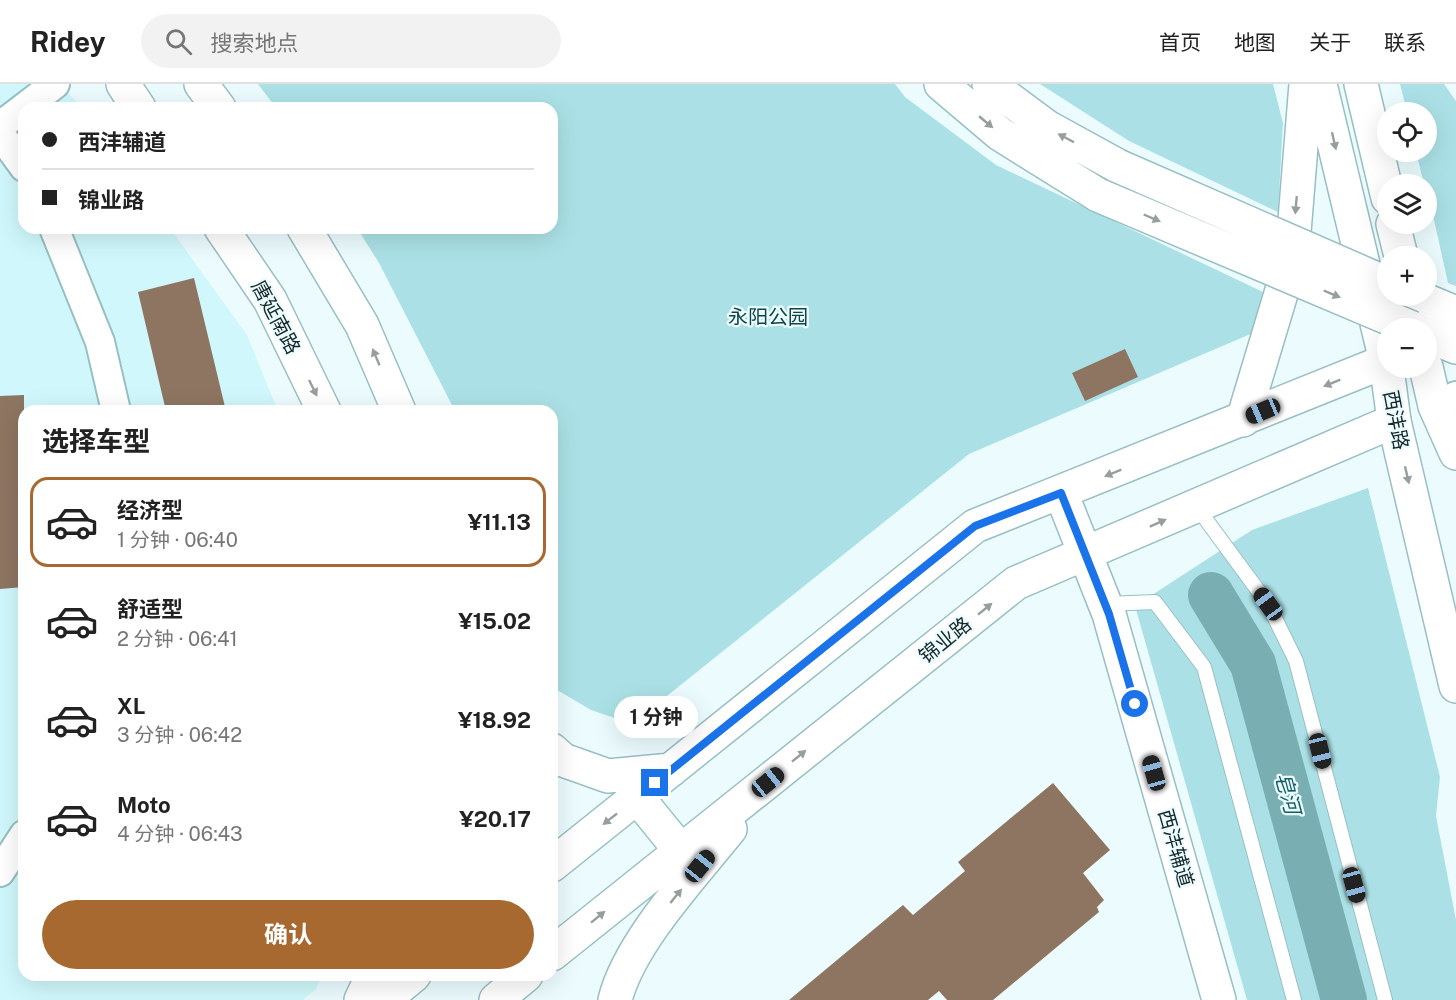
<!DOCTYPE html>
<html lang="zh">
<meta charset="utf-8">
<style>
:root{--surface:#fff;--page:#f2f2f2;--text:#222;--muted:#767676;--line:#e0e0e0;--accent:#a7692f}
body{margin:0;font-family:"Public Sans","Noto Sans SC",sans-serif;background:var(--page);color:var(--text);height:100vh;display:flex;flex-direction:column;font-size:22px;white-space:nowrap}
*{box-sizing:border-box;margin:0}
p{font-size:20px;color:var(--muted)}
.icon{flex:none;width:33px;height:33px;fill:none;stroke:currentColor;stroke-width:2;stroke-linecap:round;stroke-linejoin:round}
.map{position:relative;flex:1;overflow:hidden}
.sheet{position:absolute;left:18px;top:321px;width:540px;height:576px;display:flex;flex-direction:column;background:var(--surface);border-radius:18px;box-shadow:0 6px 24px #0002}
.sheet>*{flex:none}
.guide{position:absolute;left:18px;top:18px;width:540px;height:132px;border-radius:18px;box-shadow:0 6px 24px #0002;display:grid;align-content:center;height:132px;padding:0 24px;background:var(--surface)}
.fabs{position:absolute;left:1377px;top:18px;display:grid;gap:12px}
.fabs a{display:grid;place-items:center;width:60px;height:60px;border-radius:50%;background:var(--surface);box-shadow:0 6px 24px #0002;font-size:30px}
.end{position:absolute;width:27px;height:27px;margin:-14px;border:8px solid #1a73e8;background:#fff;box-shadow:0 0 0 3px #fff}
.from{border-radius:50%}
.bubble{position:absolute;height:42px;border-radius:21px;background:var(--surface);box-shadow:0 6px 24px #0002;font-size:20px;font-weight:700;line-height:42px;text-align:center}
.car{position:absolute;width:18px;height:36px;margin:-18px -9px;border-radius:8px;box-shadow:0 0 4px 2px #0007;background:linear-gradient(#222 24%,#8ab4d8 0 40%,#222 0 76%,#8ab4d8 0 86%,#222 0)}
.guide b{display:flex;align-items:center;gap:21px;height:57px;font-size:22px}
.guide b+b{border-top:2px solid var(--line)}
.guide i{width:15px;height:15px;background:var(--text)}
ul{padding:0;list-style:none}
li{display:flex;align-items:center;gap:18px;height:90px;margin:0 12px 9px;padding:0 12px;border:3px solid transparent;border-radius:18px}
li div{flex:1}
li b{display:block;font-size:22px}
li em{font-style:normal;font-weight:700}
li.active{border-color:var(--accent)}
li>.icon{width:54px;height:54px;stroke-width:1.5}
h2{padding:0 24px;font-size:27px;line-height:72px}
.primary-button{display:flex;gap:12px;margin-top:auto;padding:12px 24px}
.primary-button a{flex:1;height:69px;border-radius:36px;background:var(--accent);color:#fff;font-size:24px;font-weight:700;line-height:69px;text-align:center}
header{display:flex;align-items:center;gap:36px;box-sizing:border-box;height:84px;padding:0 30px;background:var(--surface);border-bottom:2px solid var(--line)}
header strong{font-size:28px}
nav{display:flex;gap:33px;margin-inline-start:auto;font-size:21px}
.search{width:420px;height:54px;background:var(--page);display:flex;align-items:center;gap:15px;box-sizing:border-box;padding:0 21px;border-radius:33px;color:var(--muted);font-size:22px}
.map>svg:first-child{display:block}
</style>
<header>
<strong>Ridey</strong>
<div class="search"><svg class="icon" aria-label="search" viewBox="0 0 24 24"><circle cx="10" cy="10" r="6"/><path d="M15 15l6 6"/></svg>搜索地点</div>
<nav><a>首页</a><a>地图</a><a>关于</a><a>联系</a></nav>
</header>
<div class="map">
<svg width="1456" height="916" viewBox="0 0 1456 916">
<rect width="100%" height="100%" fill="#ecfcfe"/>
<path fill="#d0f8fc" d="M 0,0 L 60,0 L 82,24 L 24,24 L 24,144 L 170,144 L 247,251 L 278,327 L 24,327 L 24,891 L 322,891 L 316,905 L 303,916 L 0,916 Z"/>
<path fill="#abe1e6" d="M 258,0 L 895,0 L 905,13 L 996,81 L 1263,208 L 1253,249 L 969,370 L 632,640 L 591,626 L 552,603 L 552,327 L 455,327 L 379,179 L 357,144 L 552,144 L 552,24 L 276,24 Z
M 1040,0 L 1273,0 L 1283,39 L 1278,128 L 1129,57 Z
M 1400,0 L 1444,0 L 1456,17 L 1456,202 L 1448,199 L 1426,100 L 1424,100 L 1416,68 L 1426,68 L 1426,28 L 1407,28 Z
M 1368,404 L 1440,693 L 1436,732 L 1456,836 L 1456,916 L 1247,916 L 1135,522 L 1252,446 Z"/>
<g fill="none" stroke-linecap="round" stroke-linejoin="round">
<path stroke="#79aeb3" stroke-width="46" d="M 1211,511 L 1253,580 L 1344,916"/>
</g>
<path fill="#8d7561" d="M 194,194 L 226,327 L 166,327 L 138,208 Z
M 1125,265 L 1138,293 L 1085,317 L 1072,289 Z
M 24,311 L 24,503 L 0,505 L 0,312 Z
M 1053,699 L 1110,766 L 1083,789 L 1104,816 L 1097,823 L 1099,828 L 993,916 L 947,916 L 939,907 L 928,916 L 789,916 L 903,821 L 913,831 L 965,787 L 958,778 Z"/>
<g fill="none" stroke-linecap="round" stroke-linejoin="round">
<defs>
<path id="service" d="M 1196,422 L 1268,520 L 1296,577 L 1385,916
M 1105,520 L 1155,518 L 1204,583 L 1294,916"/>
<path id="minor" d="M 0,42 L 55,0
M 0,50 L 24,83
M 54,144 L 100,258 L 116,327
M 1435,322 L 1456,312
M 0,788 L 24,751"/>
<path id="tertiary" d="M 1061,409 L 1109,530 L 1219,916"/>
<path id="secondary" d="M 123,0 L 139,24
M 201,0 L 219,24
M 221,144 L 270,216 L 324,327
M 304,144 L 362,241 L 399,327
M 552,666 L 563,676 L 608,692 L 671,686
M 637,713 L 681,767
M 552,781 L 975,442 L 1386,277
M 552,870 L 1016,499 L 1394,337
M 361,916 L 373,891
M 384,916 L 414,891
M 496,916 L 526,891
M 615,916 C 629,859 693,791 730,745"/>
<path id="trunk" d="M 941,0 L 1000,50 L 1098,111
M 989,0 L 1047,43 L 1118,82
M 1320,0 L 1386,277 L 1394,337 L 1456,602
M 1361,0 L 1388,114
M 1393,140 L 1401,172
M 1415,212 L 1456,229
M 1426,251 L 1456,263
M 1426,283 L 1435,322 L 1456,369
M 1243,336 L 1292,173 L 1306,0"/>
</defs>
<use href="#service" stroke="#98bfc3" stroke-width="16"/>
<use href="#minor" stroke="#98bfc3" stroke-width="32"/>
<use href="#tertiary" stroke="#98bfc3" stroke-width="36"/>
<use href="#secondary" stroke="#98bfc3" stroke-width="36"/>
<use href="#trunk" stroke="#98bfc3" stroke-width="36"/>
<use href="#service" stroke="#fff" stroke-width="14"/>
<use href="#minor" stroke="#fff" stroke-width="28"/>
<use href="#tertiary" stroke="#fff" stroke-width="33"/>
<use href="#secondary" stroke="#fff" stroke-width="33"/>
<use href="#trunk" stroke="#fff" stroke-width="33"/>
<defs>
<path id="trunk-bridge" d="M 1118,82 L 1388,200
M 1098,111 L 1412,244"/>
</defs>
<use href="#trunk-bridge" stroke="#98bfc3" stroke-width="36" stroke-linecap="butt"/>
<use href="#trunk-bridge" stroke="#fff" stroke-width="33"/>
</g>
<defs><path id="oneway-solid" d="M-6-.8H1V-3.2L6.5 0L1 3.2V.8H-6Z" transform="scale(1.5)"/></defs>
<g fill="#979e9e">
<use href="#oneway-solid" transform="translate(986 38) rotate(40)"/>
<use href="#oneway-solid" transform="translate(1066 54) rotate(-152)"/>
<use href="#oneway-solid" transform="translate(1334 57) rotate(77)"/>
<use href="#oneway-solid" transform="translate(1296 121) rotate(95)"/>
<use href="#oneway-solid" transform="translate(1152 134) rotate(23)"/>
<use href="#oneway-solid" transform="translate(1332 210) rotate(23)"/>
<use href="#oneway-solid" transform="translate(376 273) rotate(-113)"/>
<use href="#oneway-solid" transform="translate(1332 299) rotate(158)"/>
<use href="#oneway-solid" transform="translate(313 304) rotate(64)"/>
<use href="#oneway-solid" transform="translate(1113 389) rotate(158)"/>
<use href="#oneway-solid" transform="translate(1407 391) rotate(77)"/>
<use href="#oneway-solid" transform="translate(1158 439) rotate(-24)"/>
<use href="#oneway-solid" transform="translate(985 525) rotate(-39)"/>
<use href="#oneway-solid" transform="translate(799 672) rotate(-39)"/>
<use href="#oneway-solid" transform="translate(610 735) rotate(142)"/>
<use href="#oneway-solid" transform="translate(676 812) rotate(-51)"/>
<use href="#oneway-solid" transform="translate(598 833) rotate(-39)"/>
</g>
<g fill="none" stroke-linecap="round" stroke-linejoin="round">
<path stroke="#1a73e8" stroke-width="8" d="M 655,699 L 975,442 L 1061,409 L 1109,530 L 1135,620"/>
</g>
<g text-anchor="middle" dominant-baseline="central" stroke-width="4.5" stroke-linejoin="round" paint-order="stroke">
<g font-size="20" fill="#172728" stroke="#ecfcfe">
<text transform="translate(276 233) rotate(62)">唐延南路</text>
<text transform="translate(1396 336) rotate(79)">西沣路</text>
<text transform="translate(945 556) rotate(-39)">锦业路</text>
<text transform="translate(1176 764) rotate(74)">西沣辅道</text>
</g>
<g font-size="20" fill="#114347" stroke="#ecfcfe">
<text x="768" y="233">永阳公园</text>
</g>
<g font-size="21" font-style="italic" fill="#135d64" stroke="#ecfcfe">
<text transform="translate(1288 709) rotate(75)">皂河</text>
</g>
</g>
</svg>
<div class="fabs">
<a><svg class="icon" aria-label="locate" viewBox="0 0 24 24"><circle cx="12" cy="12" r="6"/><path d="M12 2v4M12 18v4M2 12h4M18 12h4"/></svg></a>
<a><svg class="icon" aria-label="layers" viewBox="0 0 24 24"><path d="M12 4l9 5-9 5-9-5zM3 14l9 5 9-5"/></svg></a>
<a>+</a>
<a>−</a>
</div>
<i class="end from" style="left:1135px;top:620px"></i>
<i class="end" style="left:655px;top:699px"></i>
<div class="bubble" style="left:614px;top:612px;width:84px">1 分钟</div>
<i class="car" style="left:1263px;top:327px;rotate:247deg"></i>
<i class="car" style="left:1268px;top:520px;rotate:324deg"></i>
<i class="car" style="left:1320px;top:667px;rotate:166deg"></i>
<i class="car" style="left:1154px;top:689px;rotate:344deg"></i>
<i class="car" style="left:768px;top:698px;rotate:51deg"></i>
<i class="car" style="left:700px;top:782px;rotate:39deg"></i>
<i class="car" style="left:1354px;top:801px;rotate:165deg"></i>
<div class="guide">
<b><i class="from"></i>西沣辅道</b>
<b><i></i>锦业路</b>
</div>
<section class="sheet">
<h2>选择车型</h2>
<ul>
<li class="active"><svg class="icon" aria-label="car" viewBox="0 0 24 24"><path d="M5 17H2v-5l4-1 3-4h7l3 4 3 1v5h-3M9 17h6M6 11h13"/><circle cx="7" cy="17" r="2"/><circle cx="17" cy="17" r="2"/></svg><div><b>经济型</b><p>1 分钟 · 06:40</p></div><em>¥11.13</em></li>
<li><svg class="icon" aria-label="car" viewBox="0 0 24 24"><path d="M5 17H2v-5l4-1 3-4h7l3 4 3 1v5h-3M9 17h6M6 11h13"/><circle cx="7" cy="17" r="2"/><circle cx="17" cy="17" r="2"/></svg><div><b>舒适型</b><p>2 分钟 · 06:41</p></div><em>¥15.02</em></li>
<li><svg class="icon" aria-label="car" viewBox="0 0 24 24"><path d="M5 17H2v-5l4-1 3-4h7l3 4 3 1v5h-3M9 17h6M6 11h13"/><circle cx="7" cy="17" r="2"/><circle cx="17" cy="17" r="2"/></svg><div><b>XL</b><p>3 分钟 · 06:42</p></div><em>¥18.92</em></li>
<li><svg class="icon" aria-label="car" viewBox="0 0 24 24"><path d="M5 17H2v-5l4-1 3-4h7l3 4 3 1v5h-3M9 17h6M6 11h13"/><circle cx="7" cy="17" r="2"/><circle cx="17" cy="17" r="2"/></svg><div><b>Moto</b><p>4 分钟 · 06:43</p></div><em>¥20.17</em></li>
</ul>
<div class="primary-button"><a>确认</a></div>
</section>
</div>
